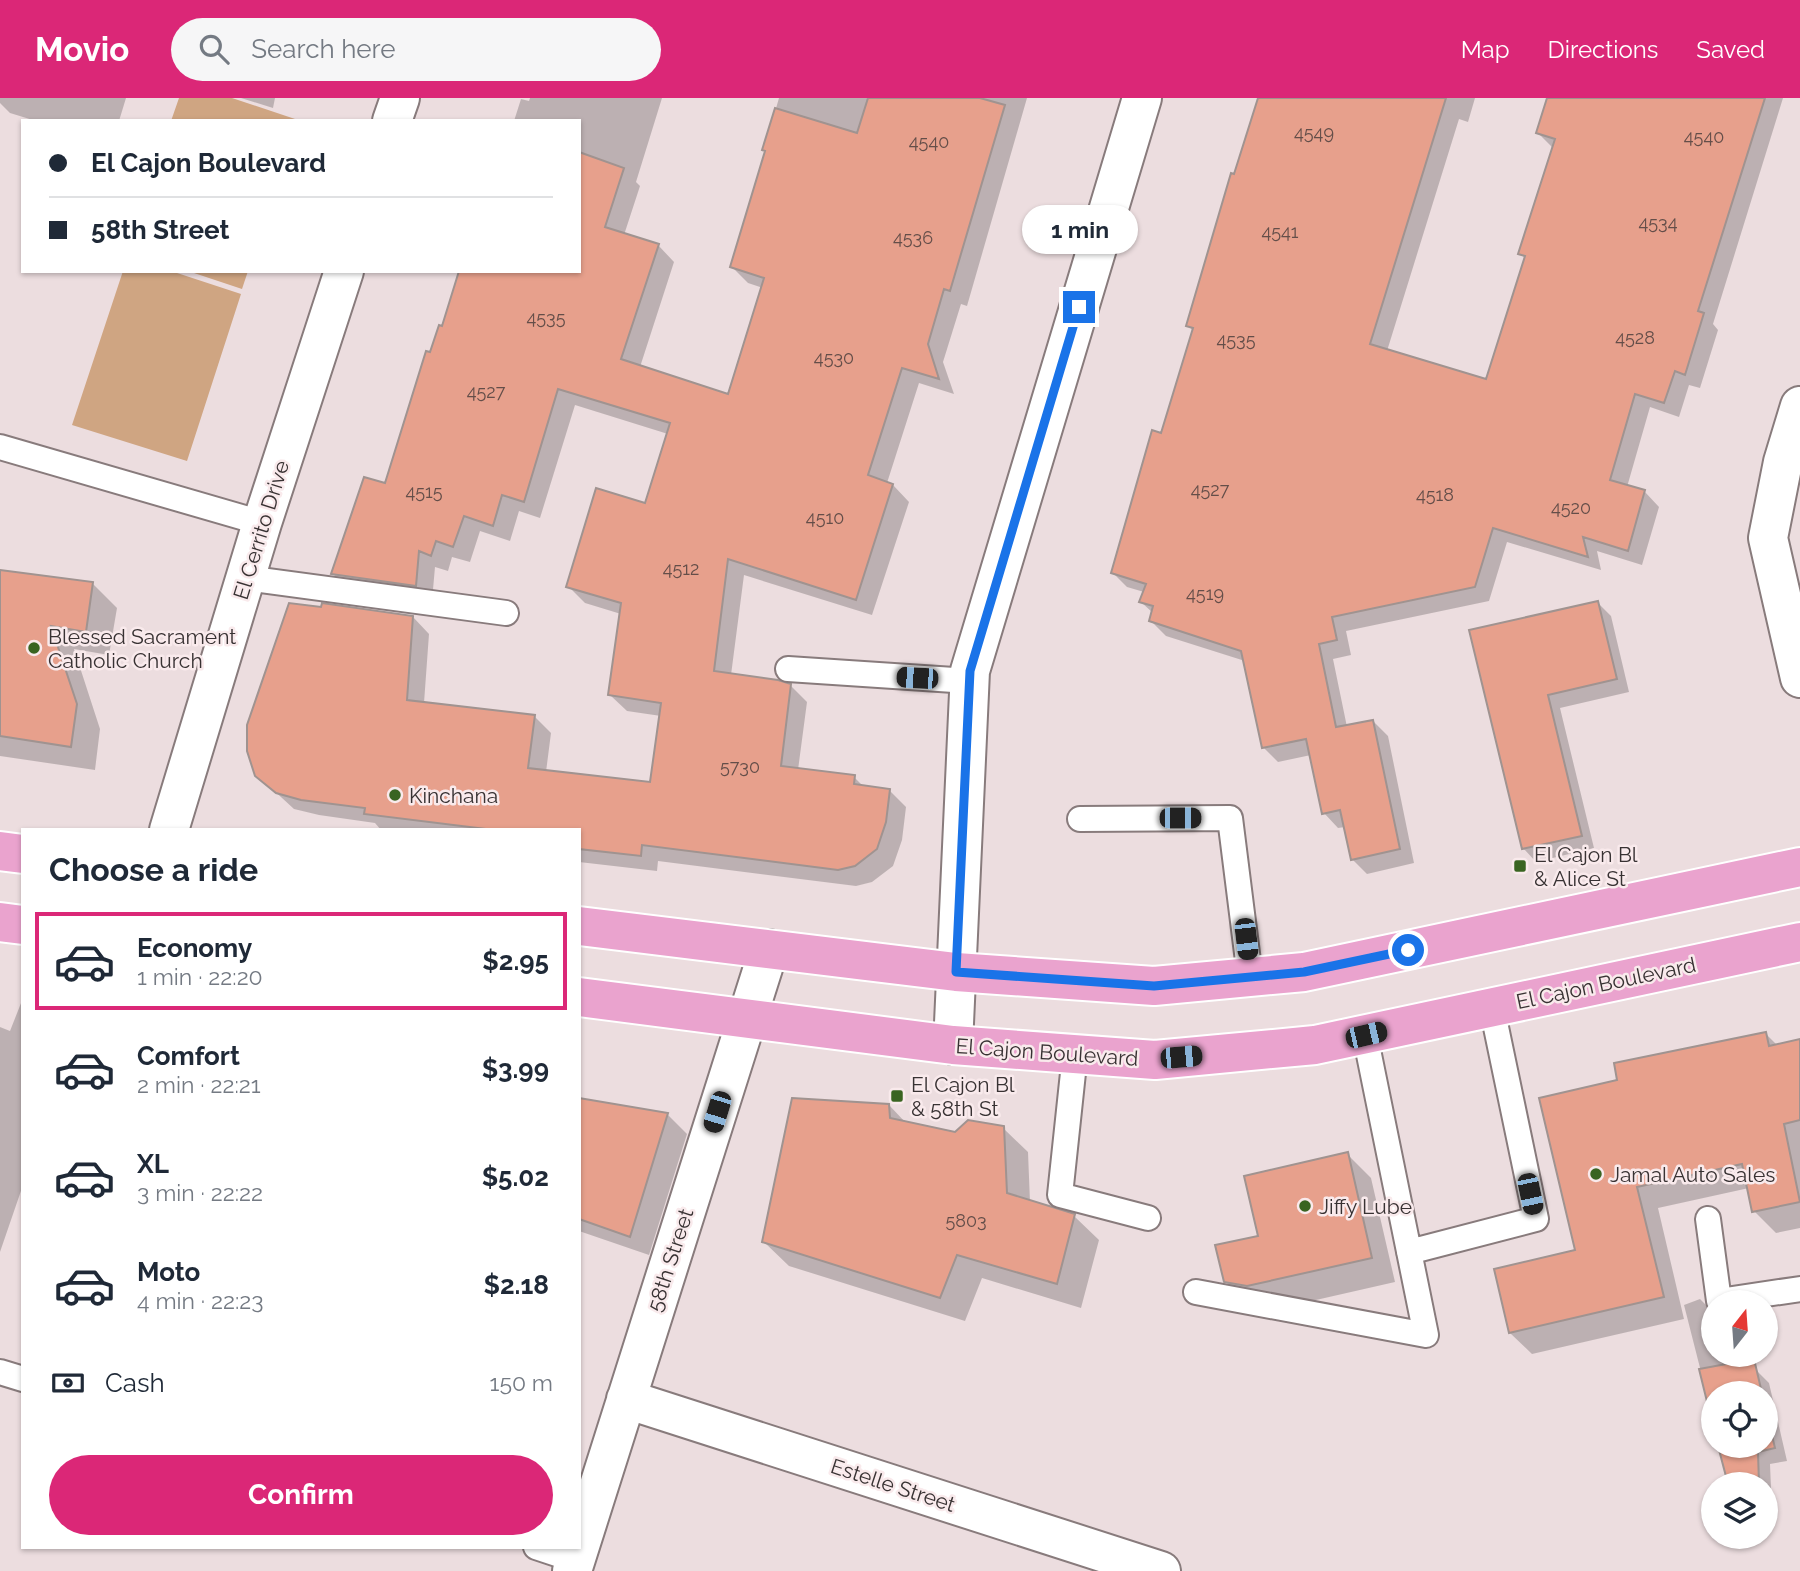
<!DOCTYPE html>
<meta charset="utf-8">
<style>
:root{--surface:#fff;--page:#f6f6f7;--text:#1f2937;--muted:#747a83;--line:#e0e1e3;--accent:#db2777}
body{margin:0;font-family:Raleway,sans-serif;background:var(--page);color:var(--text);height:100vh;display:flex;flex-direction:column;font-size:26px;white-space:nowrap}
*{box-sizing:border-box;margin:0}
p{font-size:23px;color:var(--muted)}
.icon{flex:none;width:38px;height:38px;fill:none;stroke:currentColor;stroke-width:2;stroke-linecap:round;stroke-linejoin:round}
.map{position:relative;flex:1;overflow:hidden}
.sheet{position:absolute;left:21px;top:730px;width:560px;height:721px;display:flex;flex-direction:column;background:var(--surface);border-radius:0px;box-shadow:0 2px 5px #0004}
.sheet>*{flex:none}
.top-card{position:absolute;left:21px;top:21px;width:560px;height:154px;border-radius:0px;box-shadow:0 2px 5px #0004;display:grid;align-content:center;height:154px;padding:0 28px;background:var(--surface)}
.needle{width:46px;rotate:17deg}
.tools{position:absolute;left:1701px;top:1192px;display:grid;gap:14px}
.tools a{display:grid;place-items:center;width:77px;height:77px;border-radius:50%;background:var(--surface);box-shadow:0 2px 5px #0004;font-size:35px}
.end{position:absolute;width:32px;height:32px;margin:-16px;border:9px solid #1a73e8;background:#fff;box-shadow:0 0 0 4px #fff}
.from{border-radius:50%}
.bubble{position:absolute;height:49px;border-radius:24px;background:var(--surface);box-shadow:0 2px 5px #0004;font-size:23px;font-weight:700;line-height:49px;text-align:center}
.car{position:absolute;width:21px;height:42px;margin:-21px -10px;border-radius:9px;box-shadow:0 0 5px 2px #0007;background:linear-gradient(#222 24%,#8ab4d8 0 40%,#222 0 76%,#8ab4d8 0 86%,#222 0)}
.top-card b{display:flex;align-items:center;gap:24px;height:66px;font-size:26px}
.top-card b+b{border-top:2px solid var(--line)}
.top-card i{width:18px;height:18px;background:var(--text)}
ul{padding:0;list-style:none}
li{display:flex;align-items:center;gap:21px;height:98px;margin:0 14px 10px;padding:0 14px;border:4px solid transparent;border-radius:0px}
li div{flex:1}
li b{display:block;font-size:26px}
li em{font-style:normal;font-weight:700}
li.selected{border-color:var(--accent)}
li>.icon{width:63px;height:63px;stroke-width:1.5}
h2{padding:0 28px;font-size:32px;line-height:84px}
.pay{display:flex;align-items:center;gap:18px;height:77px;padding:0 28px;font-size:26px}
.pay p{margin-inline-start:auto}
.action{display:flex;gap:14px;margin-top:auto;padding:14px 28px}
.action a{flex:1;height:80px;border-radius:42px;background:var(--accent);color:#fff;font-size:28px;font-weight:700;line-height:80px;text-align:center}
header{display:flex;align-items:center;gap:42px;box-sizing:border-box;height:98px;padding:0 35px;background:var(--accent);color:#fff}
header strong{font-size:33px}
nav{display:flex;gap:38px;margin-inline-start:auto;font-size:24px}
.search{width:490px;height:63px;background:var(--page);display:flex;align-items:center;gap:18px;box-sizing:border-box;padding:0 24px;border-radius:38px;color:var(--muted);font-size:26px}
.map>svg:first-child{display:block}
</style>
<header>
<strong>Movio</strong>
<div class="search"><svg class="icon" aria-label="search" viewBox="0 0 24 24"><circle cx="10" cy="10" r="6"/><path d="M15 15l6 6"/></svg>Search here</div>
<nav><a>Map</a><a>Directions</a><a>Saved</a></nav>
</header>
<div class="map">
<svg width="1800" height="1473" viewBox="0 0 1800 1473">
<rect width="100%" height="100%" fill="#ecdddf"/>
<path fill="#cfa582" d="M 179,0 L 232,0 L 298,22 L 171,23 Z
M 123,173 L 171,173 L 241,196 L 187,363 L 72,327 Z
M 188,173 L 248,173 L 242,191 Z"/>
<path fill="#0003" d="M 0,0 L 126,0 L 119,23 L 36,23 L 10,15 L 0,5 Z
M 241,0 L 275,0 L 273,10 Z
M 530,0 L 662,0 L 636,84 L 640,88 L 624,137 L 658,147 L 674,164 L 640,269 L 729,298 L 763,190 L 748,185 L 732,169 L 767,55 L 764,52 L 779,0 L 1027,0 L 967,208 L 961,206 L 943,264 L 954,296 L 919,285 L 887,385 L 893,387 L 909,404 L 872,517 L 744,477 L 731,577 L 791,588 L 807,604 L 798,672 L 854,679 L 864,689 L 889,692 L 906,709 L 902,742 L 893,768 L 872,784 L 856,788 L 658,763 L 657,773 L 579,764 L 579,732 L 381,732 L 375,725 L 319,717 L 294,711 L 257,677 L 413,519 L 429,536 L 424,605 L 535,619 L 551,635 L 546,674 L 652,686 L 661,618 L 627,613 L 610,597 L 621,516 L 585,505 L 568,488 L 646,408 L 668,336 L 575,307 L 540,420 L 519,413 L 510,443 L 480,433 L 470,464 L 452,459 L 448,473 L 435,469 L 432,503 L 350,492 L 333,476 L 386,388 L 432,256 L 579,173 L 579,23 L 514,23 L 521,1 L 529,3 Z
M 1259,0 L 1475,0 L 1468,24 L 1459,21 L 1387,253 L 1487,283 L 1526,161 L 1520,155 L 1552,49 L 1538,35 L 1549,0 L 1783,0 L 1713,226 L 1718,232 L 1700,290 L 1689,287 L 1679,319 L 1650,309 L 1627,389 L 1645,394 L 1659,409 L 1642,467 L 1597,453 L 1601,472 L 1507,444 L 1489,503 L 1346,533 L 1351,557 L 1333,561 L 1347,629 L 1373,623 L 1388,638 L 1414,765 L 1367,776 L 1352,761 L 1345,729 L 1338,730 L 1324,715 L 1311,657 L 1278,664 L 1263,649 L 1245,563 L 1166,538 L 1151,523 L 1153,515 L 1141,504 L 1144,494 L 1127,489 L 1113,475 L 1162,337 L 1194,234 L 1188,227 Z
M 0,474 L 92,485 L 117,510 L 109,557 L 74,551 L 100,631 L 95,672 L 0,658 Z
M 1598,505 L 1611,518 L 1629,594 L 1560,610 L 1594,750 L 1536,764 L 1523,750 L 1471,534 Z
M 23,900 L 23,1087 L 0,1154 L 0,929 L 10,933 Z
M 1765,935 L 1778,948 L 1800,943 L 1800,1130 L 1776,1135 L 1754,1113 L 1749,1090 L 1658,1110 L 1684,1221 L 1532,1256 L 1510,1235 L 1577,1153 L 1620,983 Z
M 579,1002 L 668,1017 L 687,1036 L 649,1157 L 579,1133 Z
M 889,1007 L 906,1025 L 956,1036 L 1003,1030 L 1028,1054 L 1030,1104 L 1074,1118 L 1099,1142 L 1081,1210 L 982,1180 L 965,1223 L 789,1168 L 764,1144 Z
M 1347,1056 L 1371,1080 L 1395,1184 L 1272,1212 L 1250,1208 L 1225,1183 L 1260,1139 Z
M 1700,1201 L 1713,1214 L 1713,1256 L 1734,1256 L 1743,1276 L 1756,1272 L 1769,1285 L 1787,1363 L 1770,1366 L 1771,1390 L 1766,1390 L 1766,1386 L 1736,1386 L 1728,1377 L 1720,1348 L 1766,1348 L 1766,1295 L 1713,1295 L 1713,1321 L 1684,1207 Z"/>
<path fill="#e7a08c" stroke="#a09390" stroke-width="2" d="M 868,0 L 980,0 L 1005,7 L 950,193 L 944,191 L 928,246 L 939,281 L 902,270 L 868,377 L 893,386 L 856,502 L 728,461 L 714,573 L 778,582 L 791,586 L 781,668 L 855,677 L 854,686 L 890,691 L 886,724 L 877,751 L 855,768 L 838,772 L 642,747 L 641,758 L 579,751 L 579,732 L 494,732 L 364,716 L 365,710 L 301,702 L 276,695 L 255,678 L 247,653 L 247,627 L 289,505 L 321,509 L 322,505 L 413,518 L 407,602 L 535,617 L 528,670 L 650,684 L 661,605 L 608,597 L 621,505 L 566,489 L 596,390 L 645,405 L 670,325 L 558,291 L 524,404 L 502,397 L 493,428 L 464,418 L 453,449 L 436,443 L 431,458 L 419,453 L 416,488 L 331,476 L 364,379 L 385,385 L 426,253 L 430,254 L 439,227 L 442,228 L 459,173 L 579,173 L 579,54 L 624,70 L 605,129 L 659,146 L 621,261 L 728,296 L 764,180 L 730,169 L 765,53 L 762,52 L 775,10 L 857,35 Z
M 1258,0 L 1446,0 L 1370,246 L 1486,281 L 1525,158 L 1518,156 L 1555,41 L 1536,35 L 1547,0 L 1765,0 L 1698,213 L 1704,215 L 1685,277 L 1675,273 L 1664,305 L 1635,296 L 1610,382 L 1645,392 L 1628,453 L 1583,439 L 1588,459 L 1493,430 L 1475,489 L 1332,519 L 1337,542 L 1319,546 L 1336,629 L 1373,622 L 1400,751 L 1351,762 L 1340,712 L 1322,716 L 1306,641 L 1262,650 L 1241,553 L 1149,523 L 1153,508 L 1139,504 L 1146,486 L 1111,475 L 1152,332 L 1161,335 L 1193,230 L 1186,228 L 1231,75 L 1234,76 Z
M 0,472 L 93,484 L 86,534 L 51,528 L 77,606 L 71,649 L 0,638 Z
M 1598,503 L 1617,581 L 1548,597 L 1582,738 L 1522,751 L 1469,532 Z
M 1766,934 L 1769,948 L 1800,941 L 1800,1022 L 1784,1026 L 1800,1104 L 1752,1114 L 1742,1066 L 1637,1089 L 1664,1199 L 1509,1235 L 1494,1171 L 1575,1152 L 1539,1000 L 1617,982 L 1614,965 Z
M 579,1000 L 668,1015 L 630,1139 L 579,1121 Z
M 792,1000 L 889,1006 L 890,1020 L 955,1034 L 968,1022 L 1004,1028 L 1007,1095 L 1075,1116 L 1057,1186 L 957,1157 L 940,1200 L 762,1144 Z
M 1348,1054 L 1372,1160 L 1247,1188 L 1224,1184 L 1215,1147 L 1258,1138 L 1244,1078 Z
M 1754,1261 L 1762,1295 L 1713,1295 L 1713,1328 L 1699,1271 Z
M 1766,1312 L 1775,1350 L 1758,1354 L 1759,1386 L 1728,1386 L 1718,1348 L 1766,1348 Z"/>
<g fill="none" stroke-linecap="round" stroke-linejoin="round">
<defs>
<path id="service" d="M 0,349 L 262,425
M 246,480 L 506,515
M 788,571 L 969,583
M 1080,721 L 1230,720 L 1250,879
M 1075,956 L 1060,1097 L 1148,1120
M 1708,1121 L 1719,1203 L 1800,1191
M 1409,1154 L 1536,1121 L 1492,910
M 1196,1194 L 1426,1237 L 1365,937
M 0,1274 L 23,1281
M 536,1449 L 575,1462"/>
<path id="minor" d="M 392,23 L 400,0
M 1800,308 L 1783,364 L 1768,440 L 1800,580
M 169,732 L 262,425 L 344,173
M 953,947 L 970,573 L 1142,0
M 626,1301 L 1161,1473
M 572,1473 L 769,851"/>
<path id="primary" d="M 0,753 L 23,756
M 0,824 L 23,827
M 579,828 L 956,874 L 1154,888 L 1304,874 L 1800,769
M 579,899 L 953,947 L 1155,962 L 1315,947 L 1800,844"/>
</defs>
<use href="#service" stroke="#887b7c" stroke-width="28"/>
<use href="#minor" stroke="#887b7c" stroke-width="42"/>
<use href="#primary" stroke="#fff" stroke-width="42"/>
<use href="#service" stroke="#fff" stroke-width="24"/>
<use href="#minor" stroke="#fff" stroke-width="38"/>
<use href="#primary" stroke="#eaa3ce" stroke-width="38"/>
</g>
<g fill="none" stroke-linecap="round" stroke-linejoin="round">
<path stroke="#1a73e8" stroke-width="9" d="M 1079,209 L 970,573 L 956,874 L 1154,888 L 1304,874 L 1408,852"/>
</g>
<g fill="#396421" stroke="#f9eaec" stroke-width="2.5">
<circle cx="34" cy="550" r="7"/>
<circle cx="395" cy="697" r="7"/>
<rect x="1513" y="761" width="14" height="14" rx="3.5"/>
<rect x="890" y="991" width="14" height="14" rx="3.5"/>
<circle cx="1596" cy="1076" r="7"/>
<circle cx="1305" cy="1108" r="7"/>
</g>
<g text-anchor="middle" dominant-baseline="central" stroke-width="5" stroke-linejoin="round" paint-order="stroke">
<g font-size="18" fill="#644e49">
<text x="1314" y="34">4549</text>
<text x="1704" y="38">4540</text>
<text x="929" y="43">4540</text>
<text x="1658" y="124">4534</text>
<text x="1280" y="133">4541</text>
<text x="913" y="139">4536</text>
<text x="546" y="219">4535</text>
<text x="1635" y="239">4528</text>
<text x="1236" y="241">4535</text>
<text x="834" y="259">4530</text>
<text x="486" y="293">4527</text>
<text x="1210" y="391">4527</text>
<text x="424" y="393">4515</text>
<text x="1435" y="396">4518</text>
<text x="1571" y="409">4520</text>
<text x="825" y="419">4510</text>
<text x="681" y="470">4512</text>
<text x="1205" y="495">4519</text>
<text x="740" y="668">5730</text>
<text x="966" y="1122">5803</text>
</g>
<g font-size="21" fill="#383233" stroke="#f9eaec">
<text transform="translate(261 432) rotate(-73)">El Cerrito Drive</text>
<text transform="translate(1606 885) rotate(-12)">El Cajon Boulevard</text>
<text transform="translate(1047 954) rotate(4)">El Cajon Boulevard</text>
<text transform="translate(670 1162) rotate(-72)">58th Street</text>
<text transform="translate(893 1387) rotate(18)">Estelle Street</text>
</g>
<g font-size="21" fill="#383233" stroke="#f9eaec" text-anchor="start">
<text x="48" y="538">Blessed Sacrament<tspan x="48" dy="24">Catholic Church</tspan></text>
<text x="409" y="697">Kinchana</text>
<text x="1534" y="756">El Cajon Bl<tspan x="1534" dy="24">&amp; Alice St</tspan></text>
<text x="911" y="986">El Cajon Bl<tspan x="911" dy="24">&amp; 58th St</tspan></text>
<text x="1610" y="1076">Jamal Auto Sales</text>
<text x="1319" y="1108">Jiffy Lube</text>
</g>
</g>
</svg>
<div class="tools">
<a><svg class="needle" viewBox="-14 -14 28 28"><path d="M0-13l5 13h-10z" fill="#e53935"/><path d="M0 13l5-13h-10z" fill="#747a83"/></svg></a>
<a><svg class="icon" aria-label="locate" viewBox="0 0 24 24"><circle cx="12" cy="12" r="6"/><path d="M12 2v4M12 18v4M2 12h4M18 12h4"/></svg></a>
<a><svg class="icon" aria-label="layers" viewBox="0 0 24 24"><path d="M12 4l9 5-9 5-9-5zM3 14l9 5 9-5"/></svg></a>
</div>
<i class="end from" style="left:1408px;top:852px"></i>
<i class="end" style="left:1079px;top:209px"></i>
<div class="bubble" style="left:1022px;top:107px;width:116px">1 min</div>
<i class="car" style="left:917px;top:580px;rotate:273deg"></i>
<i class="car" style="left:1180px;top:720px;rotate:90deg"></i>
<i class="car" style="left:1246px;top:841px;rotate:173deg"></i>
<i class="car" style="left:1366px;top:937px;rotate:77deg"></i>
<i class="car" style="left:1181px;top:959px;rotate:85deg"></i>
<i class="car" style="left:717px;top:1014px;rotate:197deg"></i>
<i class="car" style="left:1530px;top:1096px;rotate:168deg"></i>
<div class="top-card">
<b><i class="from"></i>El Cajon Boulevard</b>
<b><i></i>58th Street</b>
</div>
<section class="sheet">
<h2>Choose a ride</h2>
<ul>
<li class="selected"><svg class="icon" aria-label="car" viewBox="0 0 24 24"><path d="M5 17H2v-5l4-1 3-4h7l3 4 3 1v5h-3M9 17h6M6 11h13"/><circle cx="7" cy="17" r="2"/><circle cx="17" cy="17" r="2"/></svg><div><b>Economy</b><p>1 min · 22:20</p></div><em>$2.95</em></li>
<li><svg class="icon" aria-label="car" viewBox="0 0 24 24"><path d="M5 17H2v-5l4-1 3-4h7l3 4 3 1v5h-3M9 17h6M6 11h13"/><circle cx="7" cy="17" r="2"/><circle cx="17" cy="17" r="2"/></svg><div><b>Comfort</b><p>2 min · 22:21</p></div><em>$3.99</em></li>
<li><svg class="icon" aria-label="car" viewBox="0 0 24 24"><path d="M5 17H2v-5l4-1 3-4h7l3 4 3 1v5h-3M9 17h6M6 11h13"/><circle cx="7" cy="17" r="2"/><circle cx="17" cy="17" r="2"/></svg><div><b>XL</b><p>3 min · 22:22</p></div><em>$5.02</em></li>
<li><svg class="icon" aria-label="car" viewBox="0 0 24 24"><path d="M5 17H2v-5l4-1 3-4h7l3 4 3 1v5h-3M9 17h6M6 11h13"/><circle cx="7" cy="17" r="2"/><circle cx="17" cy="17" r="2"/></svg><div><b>Moto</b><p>4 min · 22:23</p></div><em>$2.18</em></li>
</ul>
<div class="pay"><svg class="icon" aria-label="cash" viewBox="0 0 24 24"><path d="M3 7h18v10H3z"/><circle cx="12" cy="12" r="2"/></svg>Cash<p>150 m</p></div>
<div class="action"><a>Confirm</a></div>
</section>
</div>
